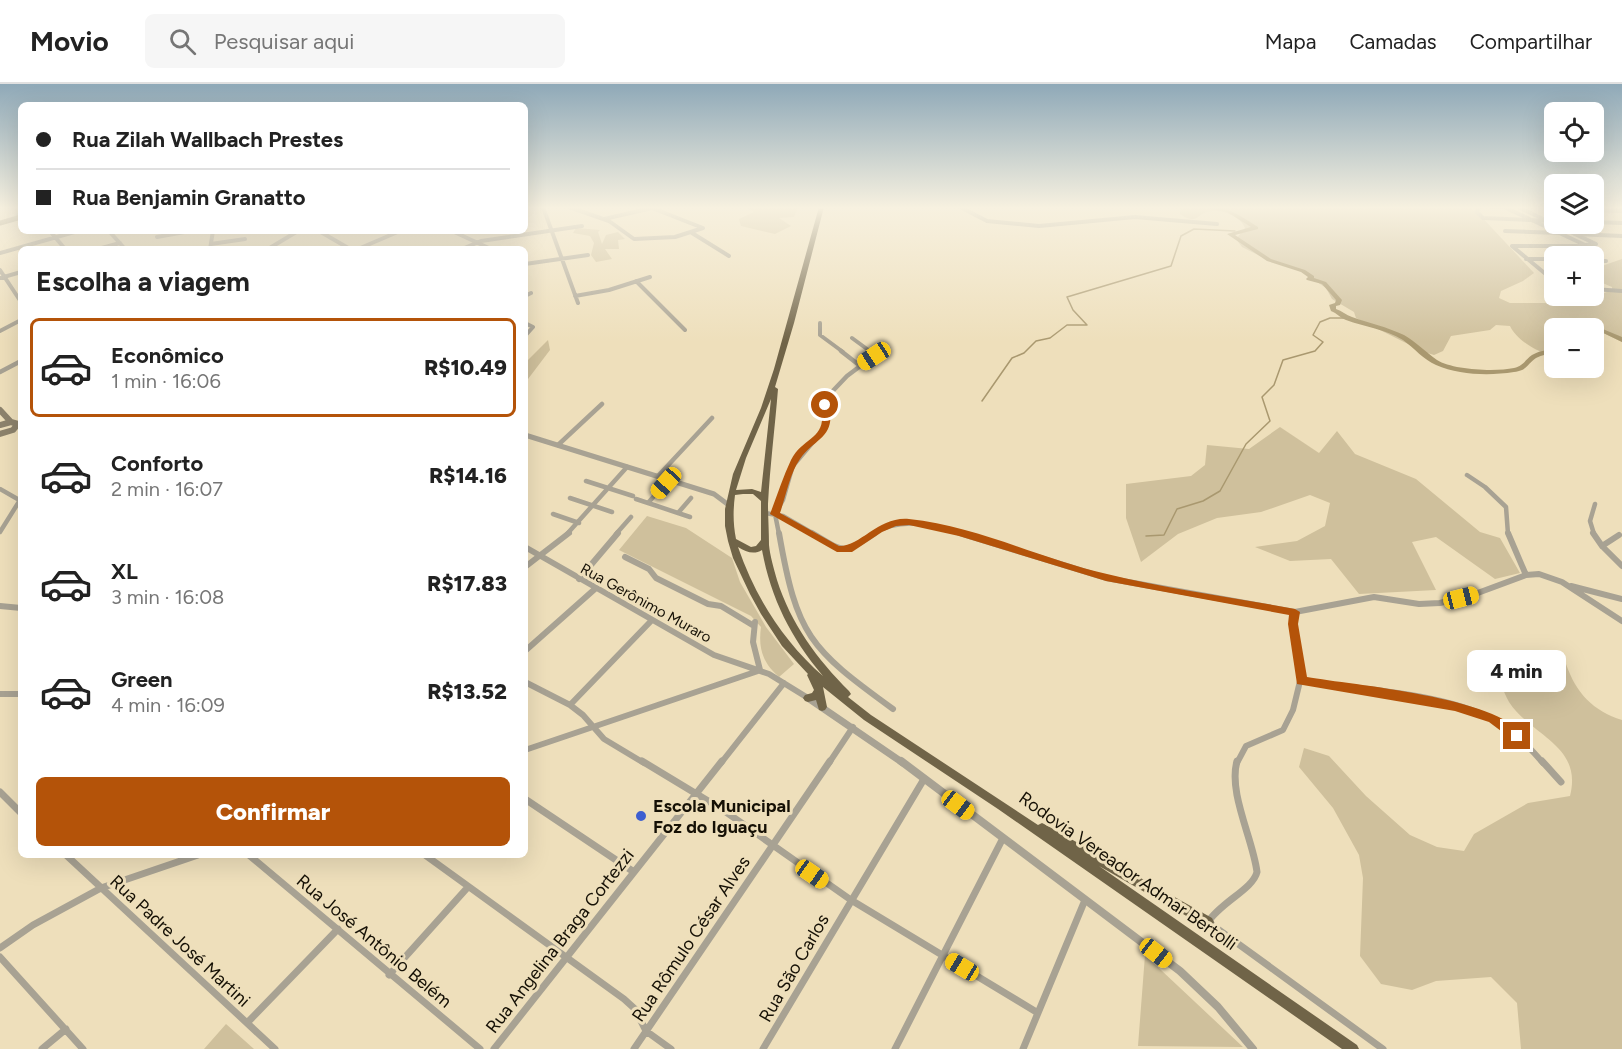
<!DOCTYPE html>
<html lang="pt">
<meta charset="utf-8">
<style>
:root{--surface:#fff;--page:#f6f6f6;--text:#222;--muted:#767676;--line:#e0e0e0;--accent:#b45309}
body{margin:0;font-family:Figtree,sans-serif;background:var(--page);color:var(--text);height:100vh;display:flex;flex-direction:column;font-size:22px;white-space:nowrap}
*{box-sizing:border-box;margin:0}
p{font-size:20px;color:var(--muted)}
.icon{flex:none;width:33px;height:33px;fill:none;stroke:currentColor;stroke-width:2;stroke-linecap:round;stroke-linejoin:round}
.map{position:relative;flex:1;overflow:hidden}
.drawer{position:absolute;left:18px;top:162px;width:510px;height:612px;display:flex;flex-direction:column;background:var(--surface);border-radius:9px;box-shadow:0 6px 24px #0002}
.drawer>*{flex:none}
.banner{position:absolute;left:18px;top:18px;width:510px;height:132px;border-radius:9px;box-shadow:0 6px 24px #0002;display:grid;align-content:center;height:132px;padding:0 18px;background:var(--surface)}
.controls{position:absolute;left:1544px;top:18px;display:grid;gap:12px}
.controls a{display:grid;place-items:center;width:60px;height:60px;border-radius:9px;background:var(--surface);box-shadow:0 6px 24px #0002;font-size:30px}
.end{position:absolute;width:27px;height:27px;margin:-14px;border:8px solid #b45309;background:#fff;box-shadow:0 0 0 3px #fff}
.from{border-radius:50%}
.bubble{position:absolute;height:42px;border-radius:9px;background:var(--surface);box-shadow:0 6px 24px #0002;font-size:20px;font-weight:800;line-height:42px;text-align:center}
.car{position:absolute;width:18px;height:36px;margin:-18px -9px;border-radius:8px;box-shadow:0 0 4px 2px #0007;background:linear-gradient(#f5c518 24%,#345 0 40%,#f5c518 0 76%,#345 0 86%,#f5c518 0)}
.banner b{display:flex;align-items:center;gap:21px;height:57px;font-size:22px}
.banner b+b{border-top:2px solid var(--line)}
.banner i{width:15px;height:15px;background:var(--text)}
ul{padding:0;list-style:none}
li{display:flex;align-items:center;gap:18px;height:99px;margin:0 12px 9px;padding:0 6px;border:3px solid transparent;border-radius:9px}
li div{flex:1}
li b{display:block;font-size:22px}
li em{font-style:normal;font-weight:800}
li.on{border-color:var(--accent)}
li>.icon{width:54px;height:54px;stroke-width:1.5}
h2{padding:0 18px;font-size:27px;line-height:72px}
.button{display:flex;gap:12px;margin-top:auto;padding:12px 18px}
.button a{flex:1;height:69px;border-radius:9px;background:var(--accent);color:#fff;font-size:24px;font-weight:800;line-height:69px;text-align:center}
header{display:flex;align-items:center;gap:36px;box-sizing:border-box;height:84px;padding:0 30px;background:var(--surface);border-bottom:2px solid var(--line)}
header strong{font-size:28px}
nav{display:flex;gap:33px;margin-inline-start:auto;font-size:21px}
.search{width:420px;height:54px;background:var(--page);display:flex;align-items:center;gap:15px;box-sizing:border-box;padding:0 21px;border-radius:9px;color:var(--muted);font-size:22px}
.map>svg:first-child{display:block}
</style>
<header>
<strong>Movio</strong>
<div class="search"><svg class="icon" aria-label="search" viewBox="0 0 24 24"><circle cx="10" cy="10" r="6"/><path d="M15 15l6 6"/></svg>Pesquisar aqui</div>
<nav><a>Mapa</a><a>Camadas</a><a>Compartilhar</a></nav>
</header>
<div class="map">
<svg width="1622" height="965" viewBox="0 0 1622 965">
<rect width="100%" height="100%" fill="#eedfbb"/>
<path fill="#cfc09c" d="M 745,123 L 798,123 L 794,133 L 779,134 L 791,142 L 775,150 L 741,142 L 739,135 L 754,128 Z
M 1181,123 L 1468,124 L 1477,128 L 1534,189 L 1523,197 L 1501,207 L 1499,214 L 1510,219 L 1578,219 L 1612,206 L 1612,203 L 1593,195 L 1593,185 L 1622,175 L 1622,258 L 1593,244 L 1554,244 L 1554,271 C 1540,270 1516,256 1510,242 L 1496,241 L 1490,246 L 1451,252 L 1443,267 L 1434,271 L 1424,268 L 1356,234 L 1354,228 L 1332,215 L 1326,204 L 1301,187 L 1270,177 L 1242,163 L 1236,155 L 1245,144 C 1240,131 1220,124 1207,128 C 1202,129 1198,134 1194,135 C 1189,136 1183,132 1180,130 Z
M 576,144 L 600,146 L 598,148 L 602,160 L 606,151 L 618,148 L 625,155 L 618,156 L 619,165 L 605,165 L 612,175 L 596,178 L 591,171 L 594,159 L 590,152 L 573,149 Z
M 548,256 L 550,266 L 525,299 L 525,279 Z
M 1280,343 L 1319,369 L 1337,347 L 1355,370 L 1416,395 L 1480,448 L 1500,454 L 1520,489 L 1495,495 L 1436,453 L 1412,458 L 1436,506 L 1359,510 L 1331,475 L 1290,477 L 1255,463 L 1297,457 L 1325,442 L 1330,419 L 1310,411 L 1261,428 L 1217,434 L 1178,450 L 1141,478 L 1126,434 L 1126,400 L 1191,392 L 1205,381 L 1207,361 L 1249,365 Z
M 647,432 L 686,444 L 732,474 L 740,498 L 766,543 L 794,580 L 779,593 C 763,579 758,565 761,543 L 751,532 L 619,466 Z
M 1543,580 L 1566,580 C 1576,609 1593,627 1622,636 L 1622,965 L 1521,965 L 1517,919 L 1491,893 L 1436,897 L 1412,906 L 1381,900 L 1360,872 L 1363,794 L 1359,771 L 1333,724 L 1299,683 L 1304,664 L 1329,672 L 1366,712 L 1410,751 L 1437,763 L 1464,767 L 1474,750 L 1528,719 L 1570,712 C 1583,661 1531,652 1509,618 C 1506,613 1504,607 1501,601 C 1513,582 1522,582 1543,580 Z
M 1145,871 L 1243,963 L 1138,962 Z
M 226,940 L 254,965 L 204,965 Z"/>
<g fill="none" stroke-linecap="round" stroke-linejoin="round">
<path stroke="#a9986f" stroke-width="1.5" d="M 982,317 L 1012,274 L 1024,269 L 1036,257 L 1050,254 L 1067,241 L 1087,241 L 1073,226 L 1067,213 L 1171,182 L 1181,152 L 1194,145 L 1235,147
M 1146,452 L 1164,451 L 1177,425 L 1203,417 L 1220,407 L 1246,360 L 1270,337 L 1262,313 L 1274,301 L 1283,276 L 1315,267 L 1323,258 L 1313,251 L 1320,238 L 1330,234 L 1346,234"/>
<path fill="#a9986f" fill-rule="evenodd" d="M 1202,123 C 1226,121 1239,131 1258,143 L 1258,145 L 1235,151 L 1271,175 L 1305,186 L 1314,192 L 1314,194 L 1326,198 L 1342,216 L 1340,221 L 1336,222 L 1336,225 C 1342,227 1346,231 1352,233 C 1369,239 1387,243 1404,251 C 1416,258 1426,268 1437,276 C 1453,286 1495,288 1514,284 C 1523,282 1525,276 1532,271 C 1539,267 1546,266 1554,265 L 1554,269 C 1548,270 1542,271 1536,274 C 1527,280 1527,287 1514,288 C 1489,292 1459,291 1436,281 C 1424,276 1414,264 1403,256 C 1385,245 1365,243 1346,236 C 1340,234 1337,229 1331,227 L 1329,221 L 1335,219 L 1336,216 L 1322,200 L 1307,196 L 1306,195 L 1308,193 L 1301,188 L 1267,177 L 1227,150 L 1251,143 L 1227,128 Z
M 1575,238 L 1593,241 L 1622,253 L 1622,258 L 1593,244 L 1577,242 L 1575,244 L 1569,244 L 1573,239 Z"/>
<path stroke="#a8a293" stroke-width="4" d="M 17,123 L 18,132
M 543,123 L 578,219
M 569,123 L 609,137 L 634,155 L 675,153 L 703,144 L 652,124 L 604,135
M 960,123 L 987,137 L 1039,142 L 1135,133 L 1217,140
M 1370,123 L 1396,123
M 1479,123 L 1477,128 L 1483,134 L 1554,137
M 1491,123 L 1505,123
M 1545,123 L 1554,124
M 1593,126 L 1622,127
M 1593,138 L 1622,139
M 50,147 L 65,165
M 109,147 L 125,165
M 319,147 L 350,165
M 452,147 L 491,165
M 1505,147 L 1560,149
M 692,149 L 729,172
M 1575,150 L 1622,152
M 157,153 L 190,147
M 211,160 L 245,155
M 1512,162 L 1587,162
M 1512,162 L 1554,197
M 1556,162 L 1567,172
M 98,165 L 120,159
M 210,165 L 213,147
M 358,165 L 400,147
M 462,165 L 481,157 L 582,142
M 0,169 L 78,147
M 1526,175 L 1554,175
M 1593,177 L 1606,177
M 525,180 L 588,171
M 0,186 L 21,218
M 0,194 L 21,188
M 636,197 L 685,246
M 1593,205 L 1622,207
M 525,212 L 531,209
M 575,212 L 609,206 L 650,193
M 1572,212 L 1583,220
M 525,239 L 533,243 L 525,252
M 820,239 L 820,251 L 843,268
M 0,247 L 21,236
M 852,254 L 871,268"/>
<path stroke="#a8a293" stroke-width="4.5" d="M 841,267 L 859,281
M 0,288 L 21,277
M 558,361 L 602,320
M 792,383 L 824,345 L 828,312 L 847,292 L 875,271 L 869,267
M 1467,391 L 1485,403 L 1506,423 L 1508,450
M 658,392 L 712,334
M 586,397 L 633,412
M 0,405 L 21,417
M 570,414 L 612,428
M 636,415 L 690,433
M 648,419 L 668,396
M 678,429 L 691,414
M 765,429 L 783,432 L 814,450
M 553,430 L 579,439
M 0,448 L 20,416
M 567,450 L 627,383
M 616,450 L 631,433
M 779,450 L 775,430 L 783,416 L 793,381
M 873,450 C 901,432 933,441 964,450
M 1594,450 L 1590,437 L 1595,420"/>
<path stroke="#a8a293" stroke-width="6" d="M 779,449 C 797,552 809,564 893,625
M 812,449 C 846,469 842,471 875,449
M 959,449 L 1106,494 L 1295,528 L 1374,513 L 1419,520 L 1440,519 L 1475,510 L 1526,491 L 1539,490 L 1562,498 L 1622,537
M 1508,449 L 1526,491
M 1593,449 L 1602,462 L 1622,482
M 1602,462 L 1619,451
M 525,463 L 714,571 L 769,590 L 808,614
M 625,473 L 649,485 L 656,494 L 708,520 L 721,522 L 754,542
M 525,483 L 569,449
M 579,495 L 618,449
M 1571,502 L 1622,515
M 0,522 L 21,524
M 755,538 L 753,558 L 760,586
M 525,567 L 596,504
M 1301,597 C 1359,605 1454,609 1503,641 C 1518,651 1531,665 1543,679
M 525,598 L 570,621 L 583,631 L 604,655 L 644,679
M 0,610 L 21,610
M 570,621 L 652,536
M 525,666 L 758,587
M 721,679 L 784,599
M 829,679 L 853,643
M 1237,679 L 1246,662 L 1283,646 L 1293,626 L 1302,589 L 1294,548 L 1295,528"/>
<path stroke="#a8a293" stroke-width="7" d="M 642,677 L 723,726 L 851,816 L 1038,929
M 1237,677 C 1228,709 1253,755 1257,788 C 1253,805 1221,818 1208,838 L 1383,965
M 1542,677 L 1561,698
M 0,708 L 21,729
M 525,715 L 634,788
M 66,771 L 275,965
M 249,771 L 480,965
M 425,771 L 624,915 L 635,925 L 646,947 L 671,965
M 0,864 L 33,841 L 101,804 L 198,771
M 0,873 L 83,965
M 389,891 L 468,803
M 247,939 L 338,845
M 42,965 L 66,945
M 494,965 L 722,677
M 634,965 L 830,677
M 763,965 L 924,695
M 895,965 L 1003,754
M 1023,965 L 1085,816"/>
<path stroke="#a8a293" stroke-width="4" d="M 1504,123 L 1585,161 L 1596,160 L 1518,123
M 268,165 L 298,147"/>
<path stroke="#a8a293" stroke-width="5" d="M 525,351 L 714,410 L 730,422"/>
<path stroke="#a8a293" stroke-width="7" d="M 808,614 L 903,679"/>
<path stroke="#a8a293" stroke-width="8" d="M 901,677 L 1180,887 L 1218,923 L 1253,965"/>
<path stroke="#8d836d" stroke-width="6" d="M 0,326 L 11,338
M 0,341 L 11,338 L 18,340 L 13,346 L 0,350"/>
<path stroke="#796e53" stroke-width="5" d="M 0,139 L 21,133"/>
<path fill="#706448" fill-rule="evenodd" d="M 819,123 L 824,123 L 794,239 L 775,303 L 778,305 C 775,343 770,382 768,420 C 768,433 769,447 769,461 C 770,472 774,485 777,496 C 791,540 817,575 849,607 L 851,610 L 848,613 L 871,631 L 1038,741 L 1042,739 L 1046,741 L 1212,834 L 1214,838 L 1212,842 L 1208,844 L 1204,842 L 1099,782 L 1357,961 L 1359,965 L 1342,965 L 998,725 L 864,636 L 823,603 L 827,623 L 825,626 L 822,627 L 819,626 L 816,616 L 808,618 L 805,617 L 803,614 L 805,611 L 812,609 L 814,606 L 807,591 L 808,590 L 782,562 L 761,530 L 750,510 L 733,474 L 728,457 L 725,442 L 725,425 L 733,390 L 761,324 L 774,285 ZM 771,315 L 761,408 L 752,405 L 736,406 L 746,374 ZM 743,410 L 753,410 L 761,417 L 761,456 L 756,462 L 751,463 L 736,455 C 733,440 733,426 735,411 ZM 738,463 C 746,468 754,471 762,466 C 771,515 791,554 823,592 C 784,558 755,513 738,463 Z"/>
</g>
<linearGradient id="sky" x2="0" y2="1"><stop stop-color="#8fa9b8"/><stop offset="0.48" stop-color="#f7f1e0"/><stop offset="1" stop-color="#f7f1e0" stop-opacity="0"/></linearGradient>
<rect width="1622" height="258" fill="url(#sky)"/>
<path fill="#b45309" d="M 825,318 L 829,321 C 836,354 816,353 800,375 C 790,389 786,412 780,429 L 839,462 C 860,463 879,432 909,435 C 977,442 1041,475 1107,490 C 1168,505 1232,513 1295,525 L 1300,528 L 1298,540 L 1307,593 C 1352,601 1500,613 1523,652 L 1517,657 L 1513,656 L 1489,638 L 1455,627 L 1297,600 L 1288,540 L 1289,531 L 1106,497 L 959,452 L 909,441 L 896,442 L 882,448 L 852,468 L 837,468 L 770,430 C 777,412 783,393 791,376 C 804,351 828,357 821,321 Z"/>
<circle fill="#3d5ed0" stroke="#eedfbb" stroke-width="2" cx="641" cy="732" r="6"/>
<g text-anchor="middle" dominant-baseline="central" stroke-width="6" stroke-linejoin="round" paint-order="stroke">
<g font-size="15" fill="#151005" stroke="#eedfbb">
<text transform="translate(646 519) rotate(29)">Rua Gerônimo Muraro</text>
</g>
<g font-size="18" font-weight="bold" fill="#151005" stroke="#eedfbb" text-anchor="start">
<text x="653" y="722">Escola Municipal<tspan x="653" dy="21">Foz do Iguaçu</tspan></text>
</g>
<g font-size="18" fill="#151005" stroke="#eedfbb">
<text transform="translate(1128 787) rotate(35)">Rodovia Vereador Admar Bertolli</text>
<text transform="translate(691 855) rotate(-56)">Rua Rômulo César Alves</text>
<text transform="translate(180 857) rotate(43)">Rua Padre José Martini</text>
<text transform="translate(374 857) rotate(40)">Rua José Antônio Belém</text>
<text transform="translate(560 857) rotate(-52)">Rua Angelina Braga Cortezzi</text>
<text transform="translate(794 884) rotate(-60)">Rua São Carlos</text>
</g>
</g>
</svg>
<div class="controls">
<a><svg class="icon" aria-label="locate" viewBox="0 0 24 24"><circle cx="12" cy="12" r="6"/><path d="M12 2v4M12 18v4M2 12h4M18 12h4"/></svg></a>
<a><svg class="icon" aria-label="layers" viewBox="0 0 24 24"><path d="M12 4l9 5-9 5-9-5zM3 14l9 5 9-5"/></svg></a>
<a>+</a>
<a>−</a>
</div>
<i class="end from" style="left:825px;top:321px"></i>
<i class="end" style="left:1517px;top:652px"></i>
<div class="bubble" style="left:1467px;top:566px;width:99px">4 min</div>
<i class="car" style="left:874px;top:272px;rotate:237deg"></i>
<i class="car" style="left:666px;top:399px;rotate:222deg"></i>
<i class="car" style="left:1461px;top:514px;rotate:76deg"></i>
<i class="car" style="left:958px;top:721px;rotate:127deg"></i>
<i class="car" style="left:812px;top:790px;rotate:125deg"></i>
<i class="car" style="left:1156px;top:869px;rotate:128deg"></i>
<i class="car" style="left:962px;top:883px;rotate:301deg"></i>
<div class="banner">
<b><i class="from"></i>Rua Zilah Wallbach Prestes</b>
<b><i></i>Rua Benjamin Granatto</b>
</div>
<section class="drawer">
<h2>Escolha a viagem</h2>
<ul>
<li class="on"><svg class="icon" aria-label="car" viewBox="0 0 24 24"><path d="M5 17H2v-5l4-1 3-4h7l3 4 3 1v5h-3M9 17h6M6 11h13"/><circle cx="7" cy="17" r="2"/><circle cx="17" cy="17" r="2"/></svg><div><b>Econômico</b><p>1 min · 16:06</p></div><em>R$10.49</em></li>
<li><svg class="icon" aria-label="car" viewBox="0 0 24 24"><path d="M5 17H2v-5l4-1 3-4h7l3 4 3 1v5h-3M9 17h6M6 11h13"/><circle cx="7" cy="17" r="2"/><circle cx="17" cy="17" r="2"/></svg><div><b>Conforto</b><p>2 min · 16:07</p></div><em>R$14.16</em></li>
<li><svg class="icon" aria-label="car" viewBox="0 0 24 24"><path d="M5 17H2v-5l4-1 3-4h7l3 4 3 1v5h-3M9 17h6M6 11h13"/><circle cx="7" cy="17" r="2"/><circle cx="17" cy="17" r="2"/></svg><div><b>XL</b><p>3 min · 16:08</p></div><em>R$17.83</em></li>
<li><svg class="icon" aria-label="car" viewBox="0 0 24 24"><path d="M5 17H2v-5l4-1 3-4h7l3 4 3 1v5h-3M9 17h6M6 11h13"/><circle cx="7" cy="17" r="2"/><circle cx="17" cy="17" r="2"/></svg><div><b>Green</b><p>4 min · 16:09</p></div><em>R$13.52</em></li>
</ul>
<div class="button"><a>Confirmar</a></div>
</section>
</div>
